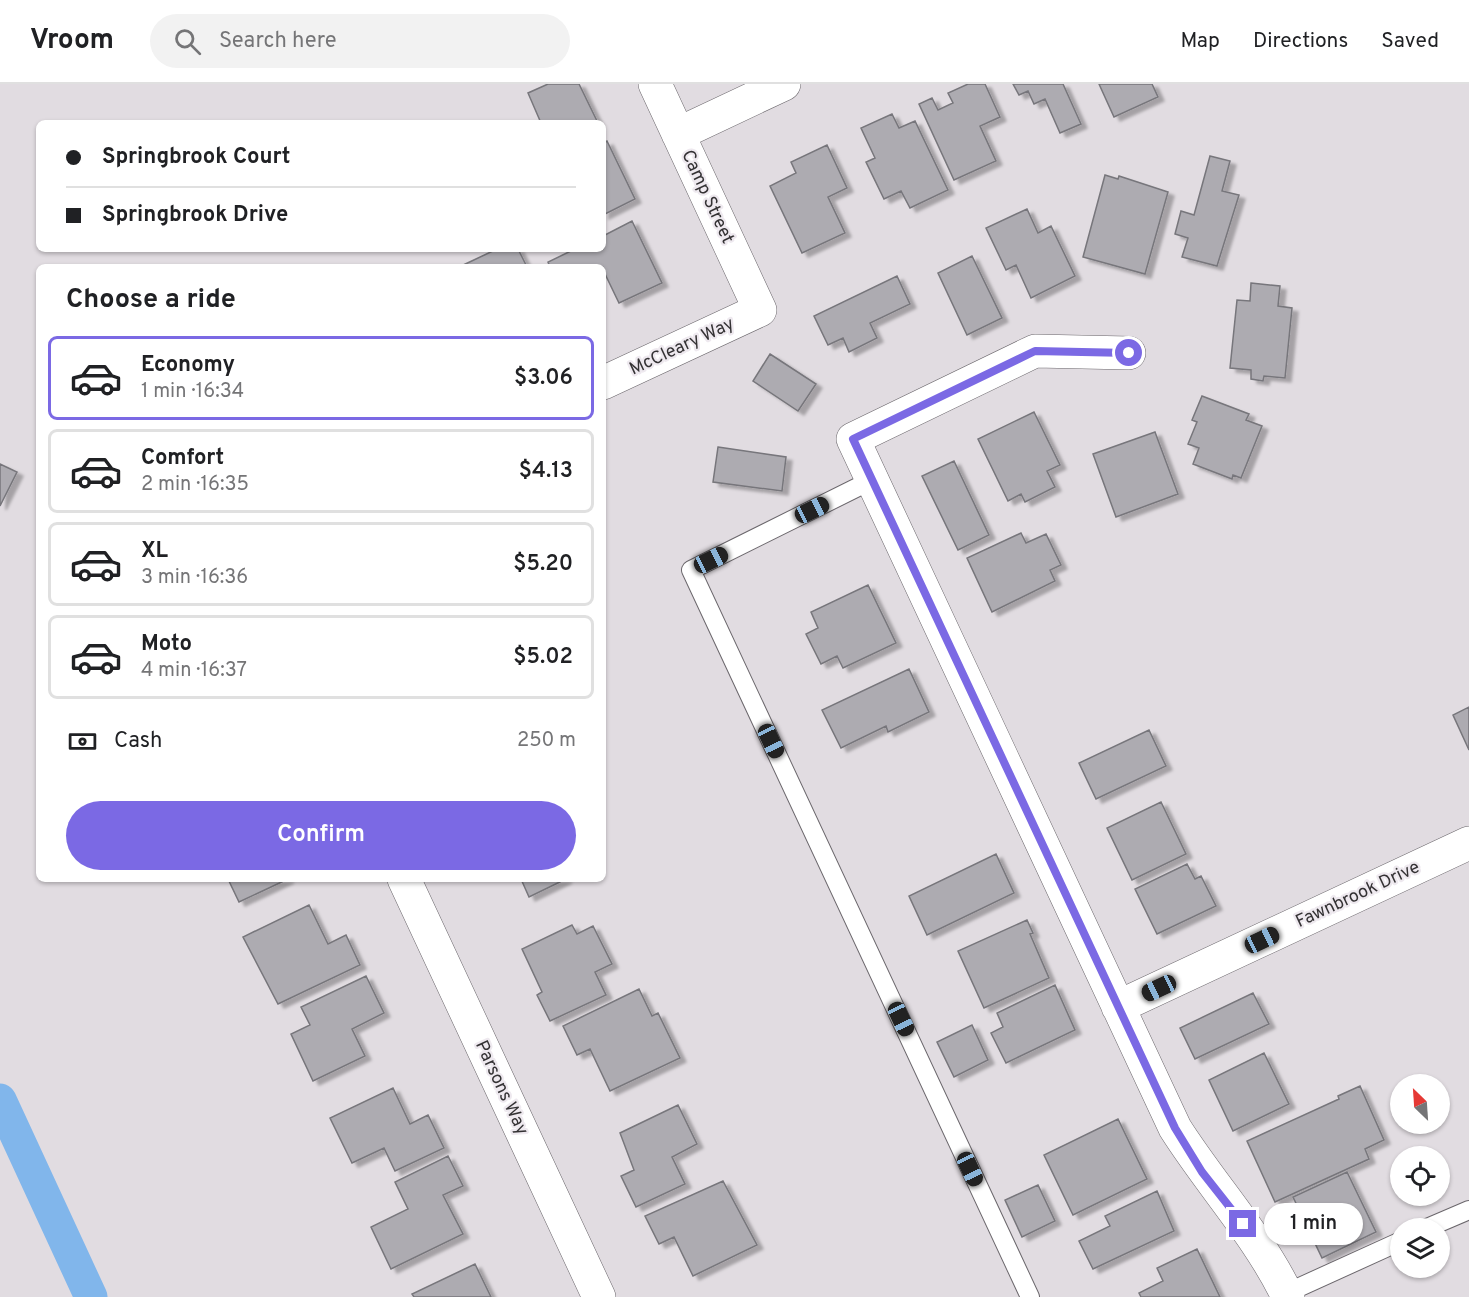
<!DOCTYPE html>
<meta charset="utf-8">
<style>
:root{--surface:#fff;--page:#f2f2f2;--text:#202124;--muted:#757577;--line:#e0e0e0;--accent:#7b69e4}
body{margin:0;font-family:Overpass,sans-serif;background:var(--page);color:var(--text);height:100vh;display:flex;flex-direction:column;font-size:22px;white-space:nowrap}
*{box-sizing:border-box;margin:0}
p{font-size:20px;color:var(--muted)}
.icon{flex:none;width:33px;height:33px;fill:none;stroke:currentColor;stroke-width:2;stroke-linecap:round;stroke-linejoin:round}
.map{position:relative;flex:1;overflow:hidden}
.sheet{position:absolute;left:36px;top:180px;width:570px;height:618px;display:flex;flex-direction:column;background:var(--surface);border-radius:9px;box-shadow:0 2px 4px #0004}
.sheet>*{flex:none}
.guide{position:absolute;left:36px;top:36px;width:570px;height:132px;border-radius:9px;box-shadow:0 2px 4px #0004;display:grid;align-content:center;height:132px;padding:0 30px;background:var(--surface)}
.needle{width:39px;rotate:335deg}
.fabs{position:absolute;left:1390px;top:990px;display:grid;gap:12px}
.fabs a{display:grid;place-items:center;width:60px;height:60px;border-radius:50%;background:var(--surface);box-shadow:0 2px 4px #0004;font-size:30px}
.end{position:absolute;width:27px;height:27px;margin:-14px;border:8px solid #7b69e4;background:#fff;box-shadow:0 0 0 3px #fff}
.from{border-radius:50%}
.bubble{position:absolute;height:42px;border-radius:21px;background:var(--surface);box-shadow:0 2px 4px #0004;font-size:20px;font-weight:600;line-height:42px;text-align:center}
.car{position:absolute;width:18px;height:36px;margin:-18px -9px;border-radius:8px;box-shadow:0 0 4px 2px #0007;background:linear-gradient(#222 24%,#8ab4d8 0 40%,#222 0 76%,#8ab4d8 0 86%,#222 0)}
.guide b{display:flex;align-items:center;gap:21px;height:57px;font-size:22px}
.guide b+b{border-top:2px solid var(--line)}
.guide i{width:15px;height:15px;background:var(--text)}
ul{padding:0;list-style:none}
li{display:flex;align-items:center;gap:18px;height:84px;margin:0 12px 9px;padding:0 18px;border:3px solid var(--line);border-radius:9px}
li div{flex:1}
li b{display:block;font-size:22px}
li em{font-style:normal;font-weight:600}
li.selected{border-color:var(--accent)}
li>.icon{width:54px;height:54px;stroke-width:1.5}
h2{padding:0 30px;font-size:27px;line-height:72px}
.pay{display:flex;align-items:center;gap:15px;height:66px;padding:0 30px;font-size:22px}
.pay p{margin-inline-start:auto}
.primary-button{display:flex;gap:12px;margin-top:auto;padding:12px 30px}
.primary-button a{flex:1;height:69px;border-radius:36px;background:var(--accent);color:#fff;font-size:24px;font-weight:600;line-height:69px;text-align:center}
header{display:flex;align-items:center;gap:36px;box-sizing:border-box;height:84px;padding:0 30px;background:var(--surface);border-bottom:2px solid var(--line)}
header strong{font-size:28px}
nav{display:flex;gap:33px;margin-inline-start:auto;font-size:21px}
.search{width:420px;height:54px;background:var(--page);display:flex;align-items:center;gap:15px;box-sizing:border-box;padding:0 21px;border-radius:33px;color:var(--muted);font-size:22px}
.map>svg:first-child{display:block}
</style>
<header>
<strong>Vroom</strong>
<div class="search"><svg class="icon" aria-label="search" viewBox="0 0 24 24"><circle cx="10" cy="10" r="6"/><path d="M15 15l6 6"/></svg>Search here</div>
<nav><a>Map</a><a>Directions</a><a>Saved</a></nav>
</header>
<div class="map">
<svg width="1469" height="1213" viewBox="0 0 1469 1213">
<defs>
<filter id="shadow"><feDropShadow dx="6" dy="4" stdDeviation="1.5" flood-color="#0004"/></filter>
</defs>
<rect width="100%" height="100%" fill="#e1dce1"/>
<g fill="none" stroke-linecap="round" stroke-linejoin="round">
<path stroke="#81b6eb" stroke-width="33" d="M 0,1016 L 91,1213"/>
</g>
<path fill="#adabb1" stroke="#77767b" stroke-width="1.5" filter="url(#shadow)" d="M 548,0 L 579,0 L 598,39 L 541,39 L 528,9 Z
M 968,0 L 985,0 L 1000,33 L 980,42 L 996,77 L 954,96 L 919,20 L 932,14 L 938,26 L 953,19 L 948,9 Z
M 1013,0 L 1063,0 L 1081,40 L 1060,49 L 1045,15 L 1034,20 L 1028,7 L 1019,11 Z
M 1099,0 L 1152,0 L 1158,13 L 1114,33 Z
M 892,30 L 899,44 L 915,37 L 948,106 L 910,124 L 901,107 L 884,115 L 866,78 L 875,74 L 861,44 Z
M 607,57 L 635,115 L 603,131 L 603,59 Z
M 827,61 L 847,104 L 828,113 L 845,149 L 802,169 L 770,102 L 796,89 L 791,78 Z
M 1210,72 L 1230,77 L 1222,107 L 1239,111 L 1217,182 L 1182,173 L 1188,154 L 1175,150 L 1181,127 L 1194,131 Z
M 1105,91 L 1118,95 L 1119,92 L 1168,108 L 1145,190 L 1083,173 Z
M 1027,125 L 1038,149 L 1051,142 L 1075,192 L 1031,214 L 1016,181 L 1006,186 L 986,144 Z
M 632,137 L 662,199 L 619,219 L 605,190 L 603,191 L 603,183 L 550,183 L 548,178 L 575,165 L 603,165 L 603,152 Z
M 497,165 L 518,165 L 527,183 L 459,183 Z
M 972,172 L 1002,234 L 967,251 L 938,189 Z
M 897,192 L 910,220 L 870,239 L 877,254 L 849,268 L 843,254 L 828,261 L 814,232 Z
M 1251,199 L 1280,202 L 1278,222 L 1292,224 L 1285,294 L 1264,292 L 1263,297 L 1251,295 L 1251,286 L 1230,284 L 1237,216 L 1250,217 Z
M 770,270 L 816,300 L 798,327 L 753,297 Z
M 1202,312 L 1249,330 L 1246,336 L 1262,342 L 1241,394 L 1233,391 L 1232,395 L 1193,380 L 1199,364 L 1188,360 L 1197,338 L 1192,336 Z
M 1034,328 L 1060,381 L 1047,387 L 1055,403 L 1025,418 L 1021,410 L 1008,417 L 978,355 Z
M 1155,348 L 1178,410 L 1116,433 L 1093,370 Z
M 718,363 L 786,373 L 782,407 L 713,398 Z
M 954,377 L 989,451 L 958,466 L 922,392 Z
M 0,380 L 17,388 L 0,422 Z
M 1021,449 L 1026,459 L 1046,450 L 1061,481 L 1050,486 L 1055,497 L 992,528 L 967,474 Z
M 868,501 L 896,559 L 843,584 L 837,572 L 821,580 L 806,550 L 818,544 L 811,528 Z
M 909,585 L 929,628 L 888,648 L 886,642 L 841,664 L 822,626 Z
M 1469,623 L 1469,666 L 1453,631 Z
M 1149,646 L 1166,682 L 1096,715 L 1079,679 Z
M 1161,718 L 1186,770 L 1132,796 L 1107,744 Z
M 996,770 L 1014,809 L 927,851 L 909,812 Z
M 1187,780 L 1195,795 L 1201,792 L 1216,822 L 1157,850 L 1135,805 Z
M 228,795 L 288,795 L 239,818 Z
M 521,795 L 566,795 L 529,813 Z
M 309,821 L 328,860 L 346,851 L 360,881 L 278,920 L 243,853 Z
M 1027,836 L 1033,849 L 1030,850 L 1049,894 L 984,924 L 958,867 Z
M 572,841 L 577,850 L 593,842 L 612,880 L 595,888 L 606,911 L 550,937 L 537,911 L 542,908 L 522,865 Z
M 366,892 L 384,929 L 352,945 L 365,972 L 313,997 L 291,950 L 310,941 L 301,923 Z
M 1055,901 L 1075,946 L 1006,979 L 991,949 L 1003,943 L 997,929 Z
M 639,905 L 652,932 L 658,929 L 680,974 L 610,1007 L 590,965 L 577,971 L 563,942 Z
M 1253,909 L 1269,940 L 1195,975 L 1180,944 Z
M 972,941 L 988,976 L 954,993 L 937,958 Z
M 1264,969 L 1289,1020 L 1233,1047 L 1209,996 Z
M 1360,1002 L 1384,1056 L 1365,1065 L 1369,1075 L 1275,1118 L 1247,1057 L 1339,1015 L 1338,1012 Z
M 393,1004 L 410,1040 L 428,1031 L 444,1064 L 395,1087 L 384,1064 L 352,1079 L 330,1034 Z
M 678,1021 L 697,1060 L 672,1073 L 685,1100 L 636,1123 L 621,1092 L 634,1086 L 620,1049 Z
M 1118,1035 L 1147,1095 L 1073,1131 L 1044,1071 Z
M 448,1072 L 463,1102 L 443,1111 L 463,1150 L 391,1185 L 371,1143 L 408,1125 L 395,1098 Z
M 1347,1088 L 1376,1148 L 1322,1174 L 1293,1113 Z
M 723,1097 L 757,1161 L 693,1192 L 674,1153 L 659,1160 L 645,1132 Z
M 1038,1101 L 1055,1137 L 1022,1153 L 1005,1116 Z
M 1157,1107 L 1174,1147 L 1093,1185 L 1079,1157 L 1110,1142 L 1105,1132 Z
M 1197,1165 L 1220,1213 L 1141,1213 L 1139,1209 L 1163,1197 L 1157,1184 Z
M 475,1180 L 491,1213 L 414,1213 L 412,1210 Z"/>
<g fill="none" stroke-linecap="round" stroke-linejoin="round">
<defs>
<path id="service" d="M 872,396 L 691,486 L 1030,1213
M 1427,1144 L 1469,1126
M 1280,1212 L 1401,1157"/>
<path id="minor" d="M 678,50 L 784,0
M 1129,269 L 1035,267 L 853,355 L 1175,1044 C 1211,1101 1259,1152 1288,1213
M 603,299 L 760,226 L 655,0
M 404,795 L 599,1213
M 1118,923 L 1469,759"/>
</defs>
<use href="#service" stroke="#6b676c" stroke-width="20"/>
<use href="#minor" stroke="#6b676c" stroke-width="34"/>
<use href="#service" stroke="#fff" stroke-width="18"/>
<use href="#minor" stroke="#fff" stroke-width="33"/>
</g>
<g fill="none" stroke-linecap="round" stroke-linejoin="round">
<path stroke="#7b69e4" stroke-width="8" d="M 1129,269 L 1035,267 L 853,355 L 1175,1044 L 1202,1088 L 1243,1140"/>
</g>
<g text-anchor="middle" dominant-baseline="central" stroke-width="4.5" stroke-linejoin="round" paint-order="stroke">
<g font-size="18" fill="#343234" stroke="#eee9ef">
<text transform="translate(707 113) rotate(65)">Camp Street</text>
<text transform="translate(682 263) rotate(-25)">McCleary Way</text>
<text transform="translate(1358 811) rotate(-25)">Fawnbrook Drive</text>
<text transform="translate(501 1004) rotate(65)">Parsons Way</text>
</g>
</g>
</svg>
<div class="fabs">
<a><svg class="needle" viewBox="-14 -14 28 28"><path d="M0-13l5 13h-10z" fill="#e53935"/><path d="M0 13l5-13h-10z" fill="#757577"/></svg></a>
<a><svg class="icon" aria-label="locate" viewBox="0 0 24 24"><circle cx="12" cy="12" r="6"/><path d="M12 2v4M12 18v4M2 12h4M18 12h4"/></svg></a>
<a><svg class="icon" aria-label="layers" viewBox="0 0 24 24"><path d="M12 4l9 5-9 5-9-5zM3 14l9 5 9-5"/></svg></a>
</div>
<i class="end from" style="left:1129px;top:269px"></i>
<i class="end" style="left:1243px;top:1140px"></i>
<div class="bubble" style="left:1264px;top:1119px;width:99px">1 min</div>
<i class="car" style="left:812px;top:426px;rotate:64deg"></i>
<i class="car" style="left:711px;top:476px;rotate:64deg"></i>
<i class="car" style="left:771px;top:657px;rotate:155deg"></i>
<i class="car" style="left:1262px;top:856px;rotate:65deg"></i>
<i class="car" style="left:1159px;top:904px;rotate:245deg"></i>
<i class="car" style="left:901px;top:935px;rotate:155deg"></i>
<i class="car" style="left:970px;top:1085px;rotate:155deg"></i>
<div class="guide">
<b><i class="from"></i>Springbrook Court</b>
<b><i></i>Springbrook Drive</b>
</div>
<section class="sheet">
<h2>Choose a ride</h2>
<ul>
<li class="selected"><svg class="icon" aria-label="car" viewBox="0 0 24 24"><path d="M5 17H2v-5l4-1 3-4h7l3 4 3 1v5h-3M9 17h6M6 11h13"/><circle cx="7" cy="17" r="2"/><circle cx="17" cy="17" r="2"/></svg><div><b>Economy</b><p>1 min · 16:34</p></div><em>$3.06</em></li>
<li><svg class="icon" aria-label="car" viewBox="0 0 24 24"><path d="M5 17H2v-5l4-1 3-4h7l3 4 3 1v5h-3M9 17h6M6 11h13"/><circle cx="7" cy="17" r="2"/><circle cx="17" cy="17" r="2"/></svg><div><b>Comfort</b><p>2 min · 16:35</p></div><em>$4.13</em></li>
<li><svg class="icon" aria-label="car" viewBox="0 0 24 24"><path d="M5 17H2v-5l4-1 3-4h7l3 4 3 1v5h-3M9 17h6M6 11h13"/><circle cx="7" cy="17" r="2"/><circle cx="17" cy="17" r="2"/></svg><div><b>XL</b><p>3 min · 16:36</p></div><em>$5.20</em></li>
<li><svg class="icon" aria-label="car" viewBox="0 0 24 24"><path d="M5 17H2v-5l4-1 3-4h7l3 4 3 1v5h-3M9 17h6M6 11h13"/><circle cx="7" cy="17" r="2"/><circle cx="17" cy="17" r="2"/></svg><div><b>Moto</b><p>4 min · 16:37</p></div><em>$5.02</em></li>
</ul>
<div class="pay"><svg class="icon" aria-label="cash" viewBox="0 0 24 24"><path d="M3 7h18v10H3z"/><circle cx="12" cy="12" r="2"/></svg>Cash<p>250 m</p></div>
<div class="primary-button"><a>Confirm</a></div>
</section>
</div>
